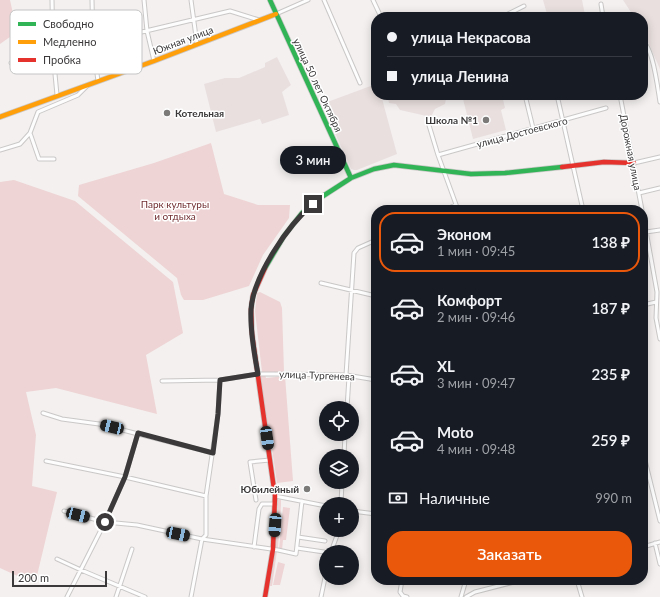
<!DOCTYPE html>
<html lang="ru">
<meta charset="utf-8">
<style>
:root{--surface:#171b24;--page:#242831;--text:#f1f3f6;--muted:#9ea1a6;--line:#363941;--accent:#ea580c}
body{margin:0;font-family:Lato,sans-serif;background:var(--page);color:var(--text);height:100vh;display:flex;flex-direction:column;font-size:15px;white-space:nowrap}
*{box-sizing:border-box;margin:0}
p{font-size:13px;color:var(--muted)}
.icon{flex:none;width:22px;height:22px;fill:none;stroke:currentColor;stroke-width:2;stroke-linecap:round;stroke-linejoin:round}
.map{position:relative;flex:1;overflow:hidden}
.details{position:absolute;left:371px;top:205px;width:277px;height:380px;display:flex;flex-direction:column;background:var(--surface);border-radius:16px;box-shadow:0 2px 10px #0003}
.details>*{flex:none}
.hud{position:absolute;left:371px;top:12px;width:277px;height:88px;border-radius:16px;box-shadow:0 2px 10px #0003;display:grid;align-content:center;height:88px;padding:0 16px;background:var(--surface)}
.controls{position:absolute;left:319px;top:401px;display:grid;gap:8px}
.controls a{display:grid;place-items:center;width:40px;height:40px;border-radius:50%;background:var(--surface);box-shadow:0 2px 10px #0003;font-size:20px}
.scale{position:absolute;left:12px;bottom:10px;width:95px;box-sizing:border-box;padding-left:4px;border:2px solid #3b3939;border-top:0;font-size:11px;line-height:14px;white-space:nowrap;color:#3b3939;-webkit-text-stroke:3px #fff;paint-order:stroke}
.end{position:absolute;width:18px;height:18px;margin:-9px;border:5px solid #3b3939;background:#fff;box-shadow:0 0 0 2px #fff}
.from{border-radius:50%}
.bubble{position:absolute;height:28px;border-radius:14px;background:var(--surface);box-shadow:0 2px 10px #0003;font-size:13px;font-weight:600;line-height:28px;text-align:center}
.car{position:absolute;width:12px;height:24px;margin:-12px -6px;border-radius:5px;box-shadow:0 0 3px 1px #0007;background:linear-gradient(#222 24%,#8ab4d8 0 40%,#222 0 76%,#8ab4d8 0 86%,#222 0)}
.hud b{display:flex;align-items:center;gap:14px;height:38px;font-size:15px}
.hud b+b{border-top:1px solid var(--line)}
.hud i{width:10px;height:10px;background:var(--text)}
ul{padding:7px 0 0;list-style:none}
li{display:flex;align-items:center;gap:12px;height:60px;margin:0 8px 6px;padding:0 8px;border:2px solid transparent;border-radius:16px}
li div{flex:1}
li b{display:block;font-size:15px}
li em{font-style:normal;font-weight:600}
li.selected{border-color:var(--accent)}
li>.icon{width:36px;height:36px;stroke-width:1.5}
.pay{display:flex;align-items:center;gap:10px;height:44px;padding:0 16px;font-size:15px}
.pay p{margin-inline-start:auto}
.button{display:flex;gap:8px;margin-top:auto;padding:8px 16px}
.button a{flex:1;height:46px;border-radius:16px;background:var(--accent);color:#fff;font-size:16px;font-weight:600;line-height:46px;text-align:center}
.map>svg:first-child{display:block}
</style>
<div class="map">
<svg width="660" height="597" viewBox="0 0 660 597">
<rect width="100%" height="100%" fill="#f4f0f0"/>
<path fill="#e9dfdf" d="M 543,0 L 582,0 L 585,15 L 580,17 L 553,17 L 547,14 Z
M 623,0 L 660,0 L 660,69 L 643,31 L 643,17 L 634,17 Z
M 277,57 L 291,85 L 282,92 L 289,115 L 262,124 L 260,119 L 216,132 L 204,84 L 225,78 L 239,78 L 265,67 L 265,63 Z
M 376,84 L 376,95 L 381,95 L 397,154 L 357,170 L 354,170 L 351,169 L 322,104 Z
M 387,95 L 452,95 L 446,99 L 445,104 L 435,109 L 431,117 L 400,110 L 396,104 L 389,103 Z
M 462,95 L 502,95 L 505,108 L 501,110 L 506,130 L 473,139 Z"/>
<path fill="#eed4d4" d="M 0,0 L 10,0 L 17,32 L 0,44 Z
M 211,143 L 224,194 L 258,205 L 290,205 L 289,218 L 263,255 L 249,286 L 203,300 L 184,300 L 181,295 L 177,278 L 78,196 L 79,185 L 154,163 Z
M 14,180 L 75,201 L 173,282 L 183,333 L 146,355 L 157,414 L 56,388 L 26,392 L 36,435 L 32,486 L 57,492 L 35,584 L 0,568 L 0,182 Z
M 260,292 L 280,302 L 282,308 L 284,372 L 262,372 L 255,311 L 257,293 Z
M 260,375 L 265,375 L 266,378 L 285,376 L 293,481 L 277,483 L 272,449 L 274,448 L 271,427 L 270,428 L 271,436 L 269,436 Z
M 281,499 L 281,505 L 278,548 L 275,547 L 278,519 L 278,500 Z
M 283,507 L 290,508 L 286,540 L 283,540 L 282,550 L 279,549 Z
M 275,551 L 277,551 L 272,586 L 270,586 Z
M 278,562 L 285,564 L 280,585 L 273,585 Z"/>
<g fill="none" stroke-linecap="round" stroke-linejoin="round">
<defs>
<path id="street" d="M 52,0 L 53,53 L 57,95
M 92,0 L 93,44 L 98,81
M 144,0 L 147,31 L 154,61
M 191,0 L 197,44
M 324,0 L 360,83
M 373,0 L 381,17
M 601,4 L 603,17
M 276,14 L 308,0
M 502,17 L 524,6
M 643,42 C 653,47 658,90 660,102
M 11,63 L 230,11 L 259,20
M 525,95 L 533,128
M 557,95 L 583,210
M 620,95 L 642,210
M 428,122 L 438,155 L 458,210
M 30,133 L 39,159 L 54,159
M 0,150 L 20,144 L 30,133 L 38,112 L 78,95 L 87,86
M 438,155 L 606,108
M 634,163 L 660,157
M 639,193 L 660,188
M 444,210 L 456,205
M 643,214 L 657,292 L 656,318 L 660,339
M 646,232 L 660,230
M 321,283 L 376,296
M 643,305 L 656,302
M 162,381 L 220,380 L 257,374 L 274,374 L 346,375 L 376,380
M 347,408 L 349,377 L 346,375 L 354,253 L 358,248 L 376,240
M 43,413 L 62,419 L 99,424 L 213,453
M 643,452 L 660,521
M 344,456 L 345,434
M 46,461 L 125,477 L 206,496
M 275,496 L 326,506
M 256,500 L 250,462 L 270,460
M 341,504 L 342,482
M 64,511 L 105,522 L 137,525 L 202,539 L 278,550 L 296,554 L 302,501
M 352,511 L 376,514
M 374,533 L 376,533
M 298,537 L 325,541
M 655,543 L 660,564
M 254,547 L 259,509 L 262,504 L 275,504
M 643,547 L 660,542
M 297,548 L 324,552
M 331,552 L 339,530
M 57,559 L 81,570 L 145,597
M 402,580 L 400,592 L 403,596 L 407,597
M 577,580 L 582,597
M 67,597 L 105,522 L 125,477 L 138,433
M 116,597 L 132,549
M 191,597 L 202,539 L 206,535 L 206,496 L 218,414 L 220,380
M 321,597 L 326,573
M 461,597 L 466,580
M 466,597 L 475,592 L 522,580"/>
<path id="fast" d="M 270,0 L 351,178
M 265,268 L 284,236 L 302,213 L 320,198 L 351,178 L 374,169 L 394,165 L 471,174 L 505,173 L 562,167"/>
<path id="slow" d="M 0,117 L 154,61 L 276,14"/>
<path id="jam" d="M 562,167 L 604,162 L 634,163
M 265,597 L 273,549 L 275,496 L 252,334 L 251,309 L 253,295 L 265,268"/>
</defs>
<use href="#street" stroke="#cac7c7" stroke-width="5"/>
<use href="#fast" stroke="#cac7c7" stroke-width="6"/>
<use href="#slow" stroke="#cac7c7" stroke-width="6"/>
<use href="#jam" stroke="#cac7c7" stroke-width="6"/>
<use href="#street" stroke="#fdfdfd" stroke-width="3"/>
<use href="#fast" stroke="#30b455" stroke-width="4.5"/>
<use href="#slow" stroke="#ff9f0a" stroke-width="4.5"/>
<use href="#jam" stroke="#e5322d" stroke-width="4.5"/>
</g>
<g fill="none" stroke-linecap="round" stroke-linejoin="round">
<path stroke="#3b3939" stroke-width="5" d="M 105,522 L 125,477 L 138,433 L 213,453 L 218,414 L 220,380 L 258,374 C 254,353 250,331 251,310 C 253,276 288,225 313,204"/>
</g>
<g fill="#7c7979" stroke="#fff" stroke-width="1.5">
<circle cx="167" cy="113" r="4"/>
<circle cx="486" cy="120" r="4"/>
<circle cx="307" cy="489" r="4"/>
</g>
<g text-anchor="middle" dominant-baseline="central" stroke-width="3" stroke-linejoin="round" paint-order="stroke">
<g font-size="10" fill="#3b3939" stroke="#fff">
<text transform="translate(183 40) rotate(-21)">Южная улица</text>
<text transform="translate(318 85) rotate(65)">улица 50 лет Октября</text>
<text transform="translate(522 132) rotate(-15)">улица Достоевского</text>
<text transform="translate(631 152) rotate(79)">Дорожная улица</text>
<text transform="translate(317 375) rotate(2)">улица Тургенева</text>
</g>
<g font-size="10" font-weight="bold" fill="#3b3939" stroke="#fff" text-anchor="end">
<text x="175" y="113" text-anchor="start">Котельная</text>
<text x="478" y="120">Школа №1</text>
<text x="299" y="489">Юбилейный</text>
</g>
<g font-size="10" fill="#702d30" stroke="#fff">
<text x="175" y="204">Парк культуры<tspan x="175" dy="12">и отдыха</tspan></text>
</g>
</g>
<rect x="10" y="10" width="132" height="64" rx="6" fill="#fff" stroke="#c4c4c4" stroke-width="1"/>
<rect x="18" y="22" width="18" height="4" fill="#30b455"/>
<rect x="18" y="40" width="18" height="4" fill="#ff9f0a"/>
<rect x="18" y="58" width="18" height="4" fill="#e5322d"/>
<g font-size="11" fill="#3b3939">
<text x="43" y="28">Свободно</text>
<text x="43" y="46">Медленно</text>
<text x="43" y="64">Пробка</text>
</g>
</svg>
<div class="controls">
<a><svg class="icon" aria-label="locate" viewBox="0 0 24 24"><circle cx="12" cy="12" r="6"/><path d="M12 2v4M12 18v4M2 12h4M18 12h4"/></svg></a>
<a><svg class="icon" aria-label="layers" viewBox="0 0 24 24"><path d="M12 4l9 5-9 5-9-5zM3 14l9 5 9-5"/></svg></a>
<a>+</a>
<a>−</a>
</div>
<div class="scale">200 m</div>
<i class="end from" style="left:105px;top:522px"></i>
<i class="end" style="left:313px;top:204px"></i>
<div class="bubble" style="left:280px;top:146px;width:66px">3 мин</div>
<i class="car" style="left:112px;top:427px;rotate:283deg"></i>
<i class="car" style="left:267px;top:438px;rotate:172deg"></i>
<i class="car" style="left:78px;top:515px;rotate:105deg"></i>
<i class="car" style="left:275px;top:525px;rotate:184deg"></i>
<i class="car" style="left:178px;top:534px;rotate:102deg"></i>
<div class="hud">
<b><i class="from"></i>улица Некрасова</b>
<b><i></i>улица Ленина</b>
</div>
<section class="details">
<ul>
<li class="selected"><svg class="icon" aria-label="car" viewBox="0 0 24 24"><path d="M5 17H2v-5l4-1 3-4h7l3 4 3 1v5h-3M9 17h6M6 11h13"/><circle cx="7" cy="17" r="2"/><circle cx="17" cy="17" r="2"/></svg><div><b>Эконом</b><p>1 мин · 09:45</p></div><em>138 ₽</em></li>
<li><svg class="icon" aria-label="car" viewBox="0 0 24 24"><path d="M5 17H2v-5l4-1 3-4h7l3 4 3 1v5h-3M9 17h6M6 11h13"/><circle cx="7" cy="17" r="2"/><circle cx="17" cy="17" r="2"/></svg><div><b>Комфорт</b><p>2 мин · 09:46</p></div><em>187 ₽</em></li>
<li><svg class="icon" aria-label="car" viewBox="0 0 24 24"><path d="M5 17H2v-5l4-1 3-4h7l3 4 3 1v5h-3M9 17h6M6 11h13"/><circle cx="7" cy="17" r="2"/><circle cx="17" cy="17" r="2"/></svg><div><b>XL</b><p>3 мин · 09:47</p></div><em>235 ₽</em></li>
<li><svg class="icon" aria-label="car" viewBox="0 0 24 24"><path d="M5 17H2v-5l4-1 3-4h7l3 4 3 1v5h-3M9 17h6M6 11h13"/><circle cx="7" cy="17" r="2"/><circle cx="17" cy="17" r="2"/></svg><div><b>Moto</b><p>4 мин · 09:48</p></div><em>259 ₽</em></li>
</ul>
<div class="pay"><svg class="icon" aria-label="cash" viewBox="0 0 24 24"><path d="M3 7h18v10H3z"/><circle cx="12" cy="12" r="2"/></svg>Наличные<p>990 m</p></div>
<div class="button"><a>Заказать</a></div>
</section>
</div>
